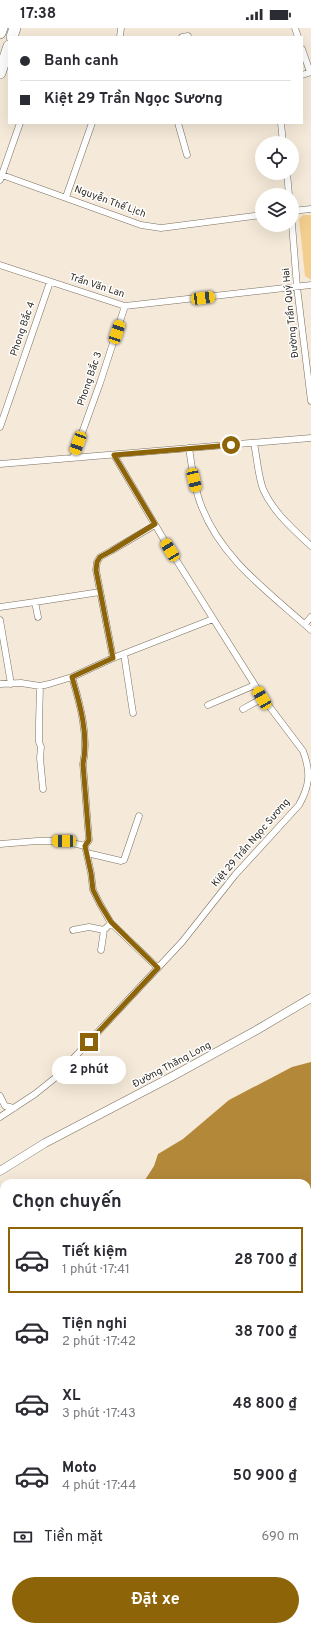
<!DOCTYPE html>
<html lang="vi">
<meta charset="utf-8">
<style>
:root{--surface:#fff;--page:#f2f2f3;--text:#2b2b33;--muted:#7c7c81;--line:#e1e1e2;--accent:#8d6407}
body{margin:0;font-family:Overpass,sans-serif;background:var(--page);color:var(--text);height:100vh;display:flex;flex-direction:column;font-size:15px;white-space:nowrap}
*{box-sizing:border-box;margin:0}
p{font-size:13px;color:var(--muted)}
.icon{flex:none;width:22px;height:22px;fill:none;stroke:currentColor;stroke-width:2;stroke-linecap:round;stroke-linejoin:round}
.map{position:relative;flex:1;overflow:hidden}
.side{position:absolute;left:0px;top:1151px;width:311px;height:452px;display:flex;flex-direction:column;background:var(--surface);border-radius:12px 12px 0 0;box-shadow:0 4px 16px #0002}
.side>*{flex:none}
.hud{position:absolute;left:8px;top:8px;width:295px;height:88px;border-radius:0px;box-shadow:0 4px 16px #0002;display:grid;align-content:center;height:88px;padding:0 12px;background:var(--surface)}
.tools{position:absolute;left:255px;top:108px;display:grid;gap:8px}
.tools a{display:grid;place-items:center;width:44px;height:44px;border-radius:50%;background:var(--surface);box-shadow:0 4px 16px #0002;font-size:20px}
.end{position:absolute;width:18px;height:18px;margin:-9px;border:5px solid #8d6407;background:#fff;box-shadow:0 0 0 2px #fff}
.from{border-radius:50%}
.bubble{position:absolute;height:28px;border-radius:14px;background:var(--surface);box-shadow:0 4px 16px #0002;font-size:13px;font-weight:700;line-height:28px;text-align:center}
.car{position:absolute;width:12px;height:24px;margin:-12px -6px;border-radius:5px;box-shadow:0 0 3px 1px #0007;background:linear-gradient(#f5c518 24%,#345 0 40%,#f5c518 0 76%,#345 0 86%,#f5c518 0)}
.hud b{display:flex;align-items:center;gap:14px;height:38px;font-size:15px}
.hud b+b{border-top:1px solid var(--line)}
.hud i{width:10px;height:10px;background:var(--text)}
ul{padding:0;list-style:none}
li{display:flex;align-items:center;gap:12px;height:66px;margin:0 8px 6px;padding:0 4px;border:2px solid transparent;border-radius:0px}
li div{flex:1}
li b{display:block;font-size:15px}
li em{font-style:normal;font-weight:700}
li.active{border-color:var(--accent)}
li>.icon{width:36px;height:36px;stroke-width:1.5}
h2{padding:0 12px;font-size:18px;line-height:48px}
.pay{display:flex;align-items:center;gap:10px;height:44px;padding:0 12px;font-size:15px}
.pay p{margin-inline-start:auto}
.button{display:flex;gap:8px;margin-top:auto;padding:8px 12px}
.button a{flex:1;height:46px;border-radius:24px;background:var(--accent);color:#fff;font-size:16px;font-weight:700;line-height:46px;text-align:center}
.status{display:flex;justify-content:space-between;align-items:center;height:28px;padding:0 20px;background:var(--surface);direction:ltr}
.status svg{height:11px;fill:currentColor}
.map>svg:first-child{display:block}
</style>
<div class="status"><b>17:38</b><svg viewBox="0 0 49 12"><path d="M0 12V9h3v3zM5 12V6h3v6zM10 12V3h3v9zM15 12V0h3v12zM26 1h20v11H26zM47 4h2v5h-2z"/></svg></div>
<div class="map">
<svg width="311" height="1603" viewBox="0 0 311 1603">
<rect width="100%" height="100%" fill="#f5ead9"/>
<path fill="#f4ce8e" d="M 303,187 L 311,187 L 311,252 L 305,248 L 299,191 Z"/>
<path fill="#b38839" d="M 311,1034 L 311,1309 L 307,1310 L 307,1155 L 143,1155 L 154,1138 L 158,1126 L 183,1111 L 229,1072 L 292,1039 Z
M 4,1211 L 4,1387 L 0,1388 L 0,1214 Z"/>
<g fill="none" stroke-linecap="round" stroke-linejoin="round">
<defs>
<path id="minor" d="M 295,0 L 298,9
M 120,9 L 121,0
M 182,9 L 188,8
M 302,21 L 310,44
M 302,47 L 311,44
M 178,95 L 187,127
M 281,95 L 283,115
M 287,145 L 289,167
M 2,147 L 141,197 L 161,200 L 262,187
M 0,152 L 20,95
M 66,169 L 92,95
M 292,183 L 311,181
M 292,196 L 297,259 L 311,373
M 0,237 L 125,278 L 311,257
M 0,399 L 50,254
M 254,415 C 257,430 258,447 263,461 C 273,484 293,501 311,518
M 189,420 C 192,439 194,460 201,477 C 221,531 270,565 311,602
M 73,430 L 100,355 L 125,278
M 0,436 L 311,410
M 35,574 L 100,564
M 0,579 L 35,574 L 38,589
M 0,592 L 11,656
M 305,596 L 311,589
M 124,626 L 133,685
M 113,630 L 96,542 L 97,534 L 100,529 L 111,523 L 155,497
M 72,649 C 80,676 89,708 83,736 L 89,812 L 85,818 L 91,845 L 93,862 L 100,876 L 111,895 L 158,940
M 0,656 L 21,655 L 40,658 L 49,656 L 72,649 L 113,630 L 213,591
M 40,658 L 39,695 L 39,714 L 41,719 L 40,730 L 43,761
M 208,677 L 255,657
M 243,681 L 263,670
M 0,816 L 37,813 L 64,813 L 85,818
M 87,825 L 121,833 L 124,832 L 139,788
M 73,902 L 89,899 L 104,902
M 101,922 L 104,902 L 111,895
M 0,1068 L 5,1078 L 14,1080
M 0,1089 L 35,1066 L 55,1050 L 182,914 L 235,847 L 299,777 C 310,757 311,744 303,723 L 263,670 L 170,522 L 114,427
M 0,1417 L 4,1415
M 0,1521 L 4,1526
M 307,1553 L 311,1552
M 80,1599 L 84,1603
M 142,1599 L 142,1603
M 243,1599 L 245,1603"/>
<path id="tertiary" d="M 0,1143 L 45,1115 L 173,1048 L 255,1003 L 311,970"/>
<path id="trunk" d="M 0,5 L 2,0
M 12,9 L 15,0
M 0,45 L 9,18"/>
</defs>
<use href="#minor" stroke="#7a7061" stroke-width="7"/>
<use href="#tertiary" stroke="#7a7061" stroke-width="9"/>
<use href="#trunk" stroke="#7a7061" stroke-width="12"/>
<use href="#minor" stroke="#fff" stroke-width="6"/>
<use href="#tertiary" stroke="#fff" stroke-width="8"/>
<use href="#trunk" stroke="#fff" stroke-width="11"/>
</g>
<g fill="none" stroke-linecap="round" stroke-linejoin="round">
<path stroke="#8d6407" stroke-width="5" d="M 89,1014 L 158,940 L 111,894 L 100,876 L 93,862 L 91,845 L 85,818 L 89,812 L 83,736 C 89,708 80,676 72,649 L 113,630 L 96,542 L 97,534 L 100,529 L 111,523 L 155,496 L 114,427 L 231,417"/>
</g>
<g text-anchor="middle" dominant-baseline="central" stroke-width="3" stroke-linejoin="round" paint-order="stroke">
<g font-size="10" fill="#2f2b24" stroke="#fff">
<text transform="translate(110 174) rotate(20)">Nguyễn Thế Lịch</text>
<text transform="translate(97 258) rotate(18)">Trần Văn Lan</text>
<text transform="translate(291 285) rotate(-96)">Đường Trần Quý Hai</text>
<text transform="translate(23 301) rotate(-71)">Phong Bắc 4</text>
<text transform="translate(90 351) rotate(-71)">Phong Bắc 3</text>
<text transform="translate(251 815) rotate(-49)">Kiệt 29 Trần Ngọc Sương</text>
<text transform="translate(172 1037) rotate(-28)">Đường Thăng Long</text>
</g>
</g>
</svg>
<div class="tools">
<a><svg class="icon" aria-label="locate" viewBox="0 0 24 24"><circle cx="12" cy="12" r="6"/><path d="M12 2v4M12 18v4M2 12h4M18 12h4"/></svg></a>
<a><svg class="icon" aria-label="layers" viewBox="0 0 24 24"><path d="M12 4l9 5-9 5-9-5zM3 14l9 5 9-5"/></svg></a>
</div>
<i class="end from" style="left:231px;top:417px"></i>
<i class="end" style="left:89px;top:1014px"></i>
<div class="bubble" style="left:52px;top:1028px;width:74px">2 phút</div>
<i class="car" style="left:203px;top:270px;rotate:83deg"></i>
<i class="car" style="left:117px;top:304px;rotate:18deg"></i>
<i class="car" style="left:78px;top:415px;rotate:200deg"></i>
<i class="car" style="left:194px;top:452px;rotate:167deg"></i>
<i class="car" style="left:170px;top:522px;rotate:329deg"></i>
<i class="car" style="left:262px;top:670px;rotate:330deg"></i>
<i class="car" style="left:64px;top:813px;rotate:271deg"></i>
<div class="hud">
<b><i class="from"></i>Banh canh</b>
<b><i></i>Kiệt 29 Trần Ngọc Sương</b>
</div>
<section class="side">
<h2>Chọn chuyến</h2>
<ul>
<li class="active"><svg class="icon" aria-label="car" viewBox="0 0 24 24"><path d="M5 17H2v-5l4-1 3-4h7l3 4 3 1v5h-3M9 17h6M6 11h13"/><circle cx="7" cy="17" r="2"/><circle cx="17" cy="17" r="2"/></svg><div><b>Tiết kiệm</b><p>1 phút · 17:41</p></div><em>28 700 ₫</em></li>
<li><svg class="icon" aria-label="car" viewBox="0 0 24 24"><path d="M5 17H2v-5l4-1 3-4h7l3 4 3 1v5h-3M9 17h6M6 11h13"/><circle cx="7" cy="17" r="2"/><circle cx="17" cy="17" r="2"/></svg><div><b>Tiện nghi</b><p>2 phút · 17:42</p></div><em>38 700 ₫</em></li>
<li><svg class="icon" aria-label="car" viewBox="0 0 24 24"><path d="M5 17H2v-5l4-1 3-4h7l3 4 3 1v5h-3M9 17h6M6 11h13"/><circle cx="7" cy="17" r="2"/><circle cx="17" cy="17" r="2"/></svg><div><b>XL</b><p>3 phút · 17:43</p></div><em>48 800 ₫</em></li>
<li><svg class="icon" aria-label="car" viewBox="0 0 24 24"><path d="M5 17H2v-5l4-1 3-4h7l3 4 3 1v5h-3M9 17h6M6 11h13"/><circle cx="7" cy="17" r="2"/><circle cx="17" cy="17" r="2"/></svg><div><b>Moto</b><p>4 phút · 17:44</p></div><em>50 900 ₫</em></li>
</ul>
<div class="pay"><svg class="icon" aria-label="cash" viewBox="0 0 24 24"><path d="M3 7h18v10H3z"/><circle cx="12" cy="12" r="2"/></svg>Tiền mặt<p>690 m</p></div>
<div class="button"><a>Đặt xe</a></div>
</section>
</div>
